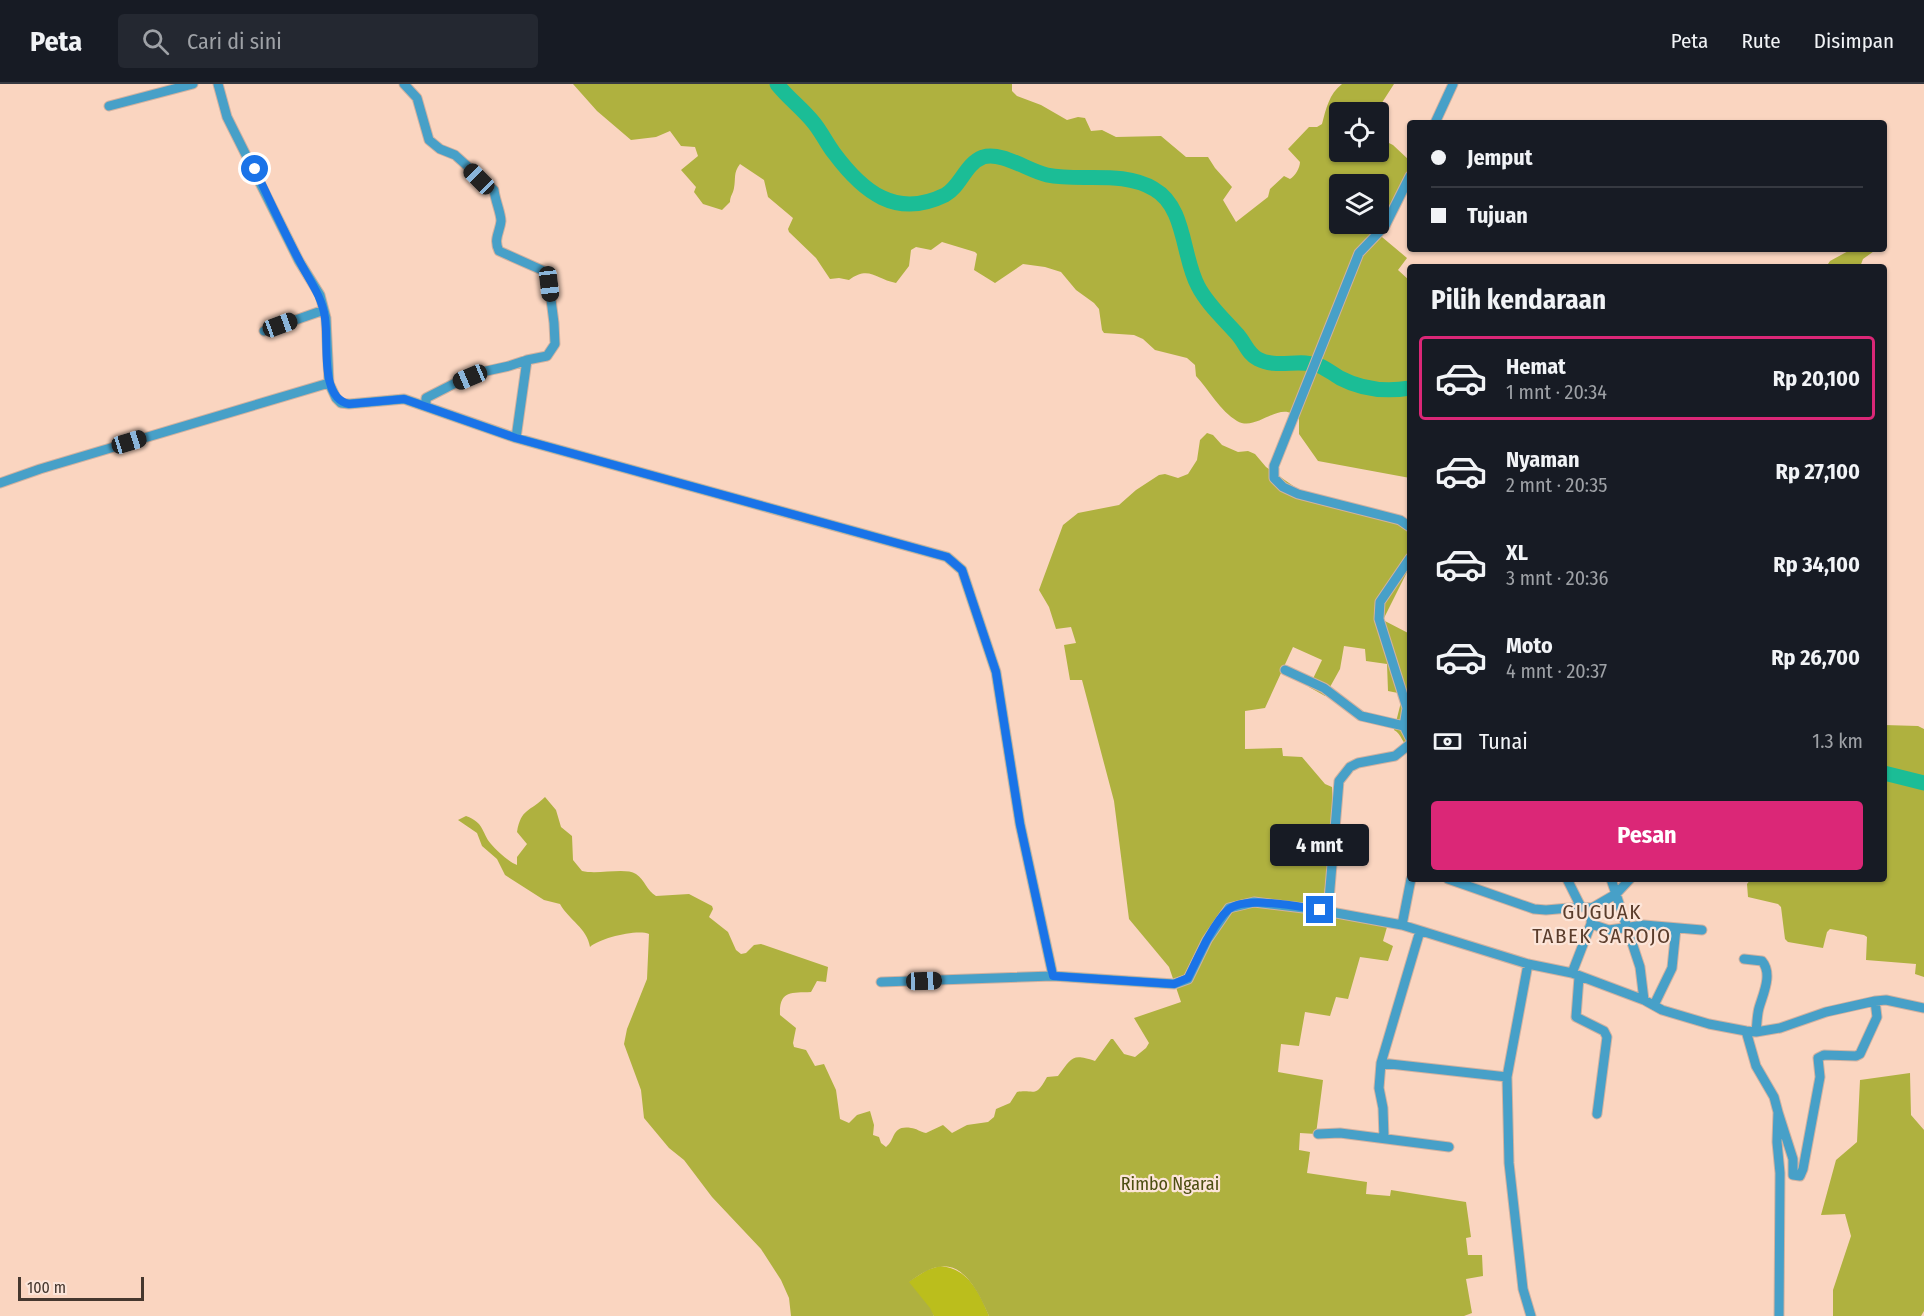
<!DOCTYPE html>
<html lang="id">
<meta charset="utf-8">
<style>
:root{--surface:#171b24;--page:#242831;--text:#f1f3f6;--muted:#9ea1a6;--line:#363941;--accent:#db2777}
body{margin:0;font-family:"Fira Sans Condensed",sans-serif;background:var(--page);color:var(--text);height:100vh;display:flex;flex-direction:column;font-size:22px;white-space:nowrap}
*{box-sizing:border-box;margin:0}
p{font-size:20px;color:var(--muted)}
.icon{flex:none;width:33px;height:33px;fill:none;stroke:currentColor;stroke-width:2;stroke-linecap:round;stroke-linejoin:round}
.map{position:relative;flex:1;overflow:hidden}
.details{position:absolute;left:1407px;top:180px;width:480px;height:618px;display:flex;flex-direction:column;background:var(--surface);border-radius:6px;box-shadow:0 2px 4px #0004}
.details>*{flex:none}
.banner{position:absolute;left:1407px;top:36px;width:480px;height:132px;border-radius:6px;box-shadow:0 2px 4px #0004;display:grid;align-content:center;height:132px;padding:0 24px;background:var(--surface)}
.tools{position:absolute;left:1329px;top:18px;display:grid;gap:12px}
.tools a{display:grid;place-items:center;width:60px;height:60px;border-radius:6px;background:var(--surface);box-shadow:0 2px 4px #0004;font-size:30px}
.scale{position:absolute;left:18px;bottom:15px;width:126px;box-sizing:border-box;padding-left:6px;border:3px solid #45372e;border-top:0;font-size:16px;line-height:21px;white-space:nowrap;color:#45372e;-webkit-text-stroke:4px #fce5d9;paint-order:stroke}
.end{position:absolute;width:27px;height:27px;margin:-14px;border:8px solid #1a73e8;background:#fff;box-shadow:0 0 0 3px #fff}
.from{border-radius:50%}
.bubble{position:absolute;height:42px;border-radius:6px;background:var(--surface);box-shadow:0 2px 4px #0004;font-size:20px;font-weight:700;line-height:42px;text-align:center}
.car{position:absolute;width:18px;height:36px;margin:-18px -9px;border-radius:8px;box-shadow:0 0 4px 2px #0007;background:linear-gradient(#222 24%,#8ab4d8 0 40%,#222 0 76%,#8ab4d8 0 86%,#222 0)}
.banner b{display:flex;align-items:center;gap:21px;height:57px;font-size:22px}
.banner b+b{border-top:2px solid var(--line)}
.banner i{width:15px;height:15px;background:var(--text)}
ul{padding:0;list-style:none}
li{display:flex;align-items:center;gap:18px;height:84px;margin:0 12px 9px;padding:0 12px;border:3px solid transparent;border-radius:6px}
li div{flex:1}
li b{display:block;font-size:22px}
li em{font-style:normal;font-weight:700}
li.on{border-color:var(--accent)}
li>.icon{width:54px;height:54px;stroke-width:1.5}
h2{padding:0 24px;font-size:27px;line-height:72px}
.pay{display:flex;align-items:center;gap:15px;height:66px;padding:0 24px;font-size:22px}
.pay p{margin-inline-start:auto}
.button{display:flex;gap:12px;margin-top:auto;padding:12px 24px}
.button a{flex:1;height:69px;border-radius:6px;background:var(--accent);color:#fff;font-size:24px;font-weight:700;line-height:69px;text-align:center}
header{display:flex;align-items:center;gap:36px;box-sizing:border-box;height:84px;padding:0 30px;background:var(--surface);border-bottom:2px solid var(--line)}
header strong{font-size:28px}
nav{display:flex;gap:33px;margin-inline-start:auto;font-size:21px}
.search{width:420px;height:54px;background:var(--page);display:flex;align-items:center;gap:15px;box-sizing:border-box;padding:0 21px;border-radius:6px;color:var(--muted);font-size:22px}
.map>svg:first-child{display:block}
</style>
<header>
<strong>Peta</strong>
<div class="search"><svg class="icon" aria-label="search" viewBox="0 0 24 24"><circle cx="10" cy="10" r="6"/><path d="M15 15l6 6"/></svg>Cari di sini</div>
<nav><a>Peta</a><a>Rute</a><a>Disimpan</a></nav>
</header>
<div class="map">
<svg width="1924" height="1232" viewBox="0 0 1924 1232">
<rect width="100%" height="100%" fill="#fad5c0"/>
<path fill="#bbbe1c" d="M 940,1182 C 968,1184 979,1208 989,1232 L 934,1232 L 908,1198 L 927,1186 Z"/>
<path fill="#afb13f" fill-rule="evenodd" d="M 573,0 L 1012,0 L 1012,7 L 1017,12 L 1041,21 L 1067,36 L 1078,33 L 1085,34 L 1091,47 L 1102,46 L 1116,53 L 1161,52 L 1186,73 L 1208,73 L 1215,84 L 1232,103 L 1223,116 L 1236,138 L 1268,113 L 1270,105 L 1284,92 L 1290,95 C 1295,92 1300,84 1300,78 L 1288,65 L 1309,43 L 1317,43 L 1322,40 C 1326,25 1329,10 1342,0 L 1394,0 L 1376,28 L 1340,28 L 1340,68 L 1378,68 L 1379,54 L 1393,61 L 1410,77 L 1410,85 L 1376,148 L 1407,174 L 1398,186 L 1410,197 L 1410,394 L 1318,377 L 1299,350 L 1299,335 C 1280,313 1258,349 1237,337 C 1220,327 1209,306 1196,292 L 1195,281 L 1187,274 L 1155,266 L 1143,255 L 1134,251 L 1104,249 L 1102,246 L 1099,225 L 1094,219 L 1076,206 L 1061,188 L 1045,183 L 1023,180 L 995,199 L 974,186 L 977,170 L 975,168 L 942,158 L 931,166 L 916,163 L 911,166 L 909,182 L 896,199 C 876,195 869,181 849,196 L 839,194 L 830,195 L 816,174 L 789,148 L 788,145 L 793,134 L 768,113 L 764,96 L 740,80 C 733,89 736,94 734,104 C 733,110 730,112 730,118 L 722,126 L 703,120 L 694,108 L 696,103 L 681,86 L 698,72 L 695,63 L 681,62 L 670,47 L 656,53 L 631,56 L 597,27 ZM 1340,100 L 1378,100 L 1378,140 L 1340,140 Z
M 1852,165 L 1877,165 L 1863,175 L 1860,183 L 1826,183 L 1830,177 Z
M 1207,349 L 1213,351 L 1222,361 L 1238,368 L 1248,367 L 1255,370 L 1266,383 L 1299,406 L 1410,441 L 1410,482 L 1383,536 L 1410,550 L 1410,665 C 1402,660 1402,650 1394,646 L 1403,610 L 1388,607 L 1387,580 L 1366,577 L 1365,565 L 1344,562 L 1340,585 L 1325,612 L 1309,603 L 1322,576 L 1293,563 L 1265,624 L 1245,627 L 1245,665 L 1282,664 L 1283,672 L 1302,673 L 1325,700 L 1332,703 L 1333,728 L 1323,822 L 1338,832 L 1387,843 L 1383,857 L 1393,862 L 1388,877 L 1360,873 L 1348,915 L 1336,913 L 1330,932 L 1305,928 L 1299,962 L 1281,960 L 1278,988 L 1323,996 L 1316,1050 L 1300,1049 L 1299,1066 L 1310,1068 L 1307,1089 L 1367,1098 L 1366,1110 L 1390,1112 L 1391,1106 L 1466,1118 L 1471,1153 L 1466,1154 L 1468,1171 L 1482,1171 L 1483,1192 L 1466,1195 L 1472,1229 L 1464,1232 L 989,1232 C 980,1212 965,1177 938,1183 C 927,1185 918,1192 909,1198 L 930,1224 L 934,1232 L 791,1232 L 789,1214 L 781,1196 L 761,1165 L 712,1113 L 684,1076 L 669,1064 L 644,1034 L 641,1006 L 624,960 L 627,945 L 647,895 L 649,850 C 637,845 600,854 590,863 C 587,844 569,836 560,820 L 544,816 L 505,791 L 497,775 L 482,762 L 477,749 L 458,736 L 466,732 C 485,739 481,748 491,760 C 497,767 509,778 517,781 L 517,773 L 527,760 L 517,748 C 521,724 530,728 545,713 L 556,726 L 561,743 L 572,752 L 573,776 L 582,787 C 598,791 625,783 636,790 C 645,796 647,807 656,812 L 689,810 L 712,822 L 713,825 L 709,833 L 728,848 L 736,866 L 741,870 L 746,869 L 754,861 L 761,860 L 828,883 L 826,898 L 817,897 L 811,908 C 791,909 779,906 780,931 L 796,944 L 793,959 L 794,963 L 806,966 L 815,982 L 824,980 L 836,1006 L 840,1035 L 849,1039 L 857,1031 L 870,1027 L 874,1041 L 873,1051 L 879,1053 L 881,1059 L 886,1063 C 896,1056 891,1041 911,1044 C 916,1044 920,1048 926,1049 L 943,1041 L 952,1049 L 967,1041 L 988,1038 L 994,1033 L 996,1025 L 1010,1019 L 1017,1008 C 1035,1005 1035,1015 1047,993 L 1058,992 C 1072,974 1071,969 1095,977 L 1111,955 L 1113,955 L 1124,970 L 1135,973 L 1146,964 L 1149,959 L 1134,934 L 1181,918 L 1169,883 L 1129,835 L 1114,717 L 1082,596 L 1070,596 L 1064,561 L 1076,559 L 1071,543 L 1056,545 L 1049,523 L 1039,506 L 1063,441 L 1078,429 L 1119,421 L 1136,406 L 1159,391 L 1165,390 L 1178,394 L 1188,390 L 1197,376 L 1200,356 Z
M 1884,641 L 1918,642 L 1924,645 L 1924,893 L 1915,890 L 1916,880 L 1866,876 L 1867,853 L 1864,851 L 1830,845 L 1827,848 L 1823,864 L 1788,858 L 1785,855 L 1781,823 L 1778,820 L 1748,813 L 1747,800 L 1751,795 L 1884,795 Z
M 1910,989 L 1911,1031 L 1924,1046 L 1924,1227 L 1921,1232 L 1833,1232 L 1833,1206 L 1851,1152 L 1845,1130 L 1821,1131 L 1836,1076 L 1857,1058 L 1860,996 Z"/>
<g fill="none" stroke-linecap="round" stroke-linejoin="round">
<path stroke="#1bbd96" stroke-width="15" d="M 777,0 C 788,14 803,25 814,39 C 822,49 827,60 834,69 C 863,108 896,135 945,111 C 961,102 965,80 983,73 C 1001,67 1029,87 1047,91 C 1082,98 1122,86 1154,105 C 1186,123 1182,173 1198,202 C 1207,220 1224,235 1238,251 C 1245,259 1248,270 1258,275 C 1276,285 1301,274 1320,282 C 1327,285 1333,290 1340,294 C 1361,305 1386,308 1410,304
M 1884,689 L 1924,699"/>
<defs>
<path id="minor" d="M 218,0 L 227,33 L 299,177 L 320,211 L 326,234 L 329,299 L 336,314 L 341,319 L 349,320 L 404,315 L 516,354 L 947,473 L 962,486 L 996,588 L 1020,740 L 1053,892
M 404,0 L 417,14 L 429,56 L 440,65 L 455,71 L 494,106 C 495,116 501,129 501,137 C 500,148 493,155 499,167 L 544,187 L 549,200 L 554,239 L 555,260 L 547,272 L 527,276 L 516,354
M 109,22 L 193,0
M 1435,39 L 1453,0
M 1410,92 L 1385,142 L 1359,169 L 1274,382 L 1274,394 L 1283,403 L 1298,410 L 1400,436 L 1410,443
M 264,247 L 324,226
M 426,321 L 426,314 L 473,290 L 509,282 L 527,276
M 0,399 L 40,385 L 329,299
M 1410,474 L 1380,518 L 1379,535 L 1407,624 L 1404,642 L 1410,654
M 1285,586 L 1324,604 L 1361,632 L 1404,642
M 1448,795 L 1534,825 L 1546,826 L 1581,823
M 1567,795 L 1581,823 L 1592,824 L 1591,840 L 1572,889
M 1611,795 L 1640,883 L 1644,916
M 1592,824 L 1616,810 L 1630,795
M 1328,828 L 1339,697 L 1350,683 L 1358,679 L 1395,672 L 1410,660
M 1591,840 L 1609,846 L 1644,841 L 1702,846
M 1402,841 L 1411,795
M 1744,875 L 1762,877 C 1773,890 1763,910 1759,924 C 1757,931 1757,940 1756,948
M 1528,880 L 1507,993 L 1509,1079 L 1523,1205 L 1531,1232
M 1579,893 L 1576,933 L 1604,947 L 1607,953 L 1597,1030
M 881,898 L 1053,892 L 1174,900 L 1188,895 L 1207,856 L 1229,824 L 1254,818 L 1320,826 L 1402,841 L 1528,880 L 1572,889 L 1644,916 L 1662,926 L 1709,940 L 1746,947 L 1756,948 L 1780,944 L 1826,928 L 1875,917 L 1886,916 L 1924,924
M 1654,921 L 1672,884 L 1676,844
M 1746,947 L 1756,982 L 1774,1013 L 1778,1028 L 1777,1058 L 1780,1089 L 1779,1232
M 1381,979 L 1507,993
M 1778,1028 L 1793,1075 L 1793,1091 L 1800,1092 L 1803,1085 L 1820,993 L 1818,974 L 1824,971 L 1856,972 L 1860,970 L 1877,933 L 1875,917
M 1318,1050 L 1340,1049 L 1449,1063
M 1384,1054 L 1383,1024 L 1379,1004 L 1381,979 L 1420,847"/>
</defs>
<use href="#minor" stroke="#d2b2a0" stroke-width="11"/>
<use href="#minor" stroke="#47a0c8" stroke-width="9"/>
</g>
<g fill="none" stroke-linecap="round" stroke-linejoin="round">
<path stroke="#1a73e8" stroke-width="8" d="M 255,85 C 269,115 283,146 299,176 C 309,196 322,212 325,234 C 329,258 319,314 349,320 L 404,315 L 516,354 L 947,473 L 962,486 L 996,588 L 1020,740 L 1053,892 L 1174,900 L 1188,894 C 1197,876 1213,839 1228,826 C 1245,811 1299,823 1320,826"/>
</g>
<g text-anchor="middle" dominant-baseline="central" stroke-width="4.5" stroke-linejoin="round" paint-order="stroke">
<g font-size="18" fill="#4c4e11" stroke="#fce5d9">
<text x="1170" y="1100">Rimbo Ngarai</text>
</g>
<g font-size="21" letter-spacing="1.5" fill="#5b3d2c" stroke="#fce5d9">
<text x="1602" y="828">GUGUAK<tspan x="1602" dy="24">TABEK SAROJO</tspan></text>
</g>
</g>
</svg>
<div class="tools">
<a><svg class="icon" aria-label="locate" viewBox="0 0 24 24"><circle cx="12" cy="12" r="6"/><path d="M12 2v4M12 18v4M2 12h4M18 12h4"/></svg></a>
<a><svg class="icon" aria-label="layers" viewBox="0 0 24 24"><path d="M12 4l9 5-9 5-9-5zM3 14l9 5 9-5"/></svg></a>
</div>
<div class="scale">100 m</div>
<i class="end from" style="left:255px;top:85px"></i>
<i class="end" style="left:1320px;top:826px"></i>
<div class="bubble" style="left:1270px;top:740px;width:99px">4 mnt</div>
<i class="car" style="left:479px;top:95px;rotate:315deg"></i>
<i class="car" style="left:549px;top:200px;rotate:173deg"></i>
<i class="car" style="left:280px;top:241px;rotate:70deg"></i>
<i class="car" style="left:470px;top:293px;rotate:247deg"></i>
<i class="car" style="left:129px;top:358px;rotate:73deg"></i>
<i class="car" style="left:924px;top:897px;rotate:88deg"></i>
<div class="banner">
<b><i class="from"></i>Jemput</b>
<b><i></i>Tujuan</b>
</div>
<section class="details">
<h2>Pilih kendaraan</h2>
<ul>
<li class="on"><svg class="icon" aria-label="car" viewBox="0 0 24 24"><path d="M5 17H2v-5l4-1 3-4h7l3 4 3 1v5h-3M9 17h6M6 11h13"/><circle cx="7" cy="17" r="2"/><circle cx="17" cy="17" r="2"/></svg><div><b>Hemat</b><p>1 mnt · 20:34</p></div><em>Rp 20,100</em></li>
<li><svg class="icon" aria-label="car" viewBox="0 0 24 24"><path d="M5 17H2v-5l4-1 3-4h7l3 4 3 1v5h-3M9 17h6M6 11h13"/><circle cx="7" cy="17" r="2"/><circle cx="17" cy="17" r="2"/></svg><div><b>Nyaman</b><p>2 mnt · 20:35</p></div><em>Rp 27,100</em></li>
<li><svg class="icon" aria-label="car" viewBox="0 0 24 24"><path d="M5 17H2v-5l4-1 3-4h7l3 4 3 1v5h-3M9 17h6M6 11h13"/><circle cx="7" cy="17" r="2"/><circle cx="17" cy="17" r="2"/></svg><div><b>XL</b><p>3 mnt · 20:36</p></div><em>Rp 34,100</em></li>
<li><svg class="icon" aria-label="car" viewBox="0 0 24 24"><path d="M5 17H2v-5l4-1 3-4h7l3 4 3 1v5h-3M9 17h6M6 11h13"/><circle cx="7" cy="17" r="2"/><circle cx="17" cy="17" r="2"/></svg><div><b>Moto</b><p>4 mnt · 20:37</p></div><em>Rp 26,700</em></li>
</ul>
<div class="pay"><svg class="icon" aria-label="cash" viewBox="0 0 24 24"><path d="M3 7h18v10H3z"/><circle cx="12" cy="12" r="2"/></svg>Tunai<p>1.3 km</p></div>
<div class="button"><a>Pesan</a></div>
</section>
</div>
